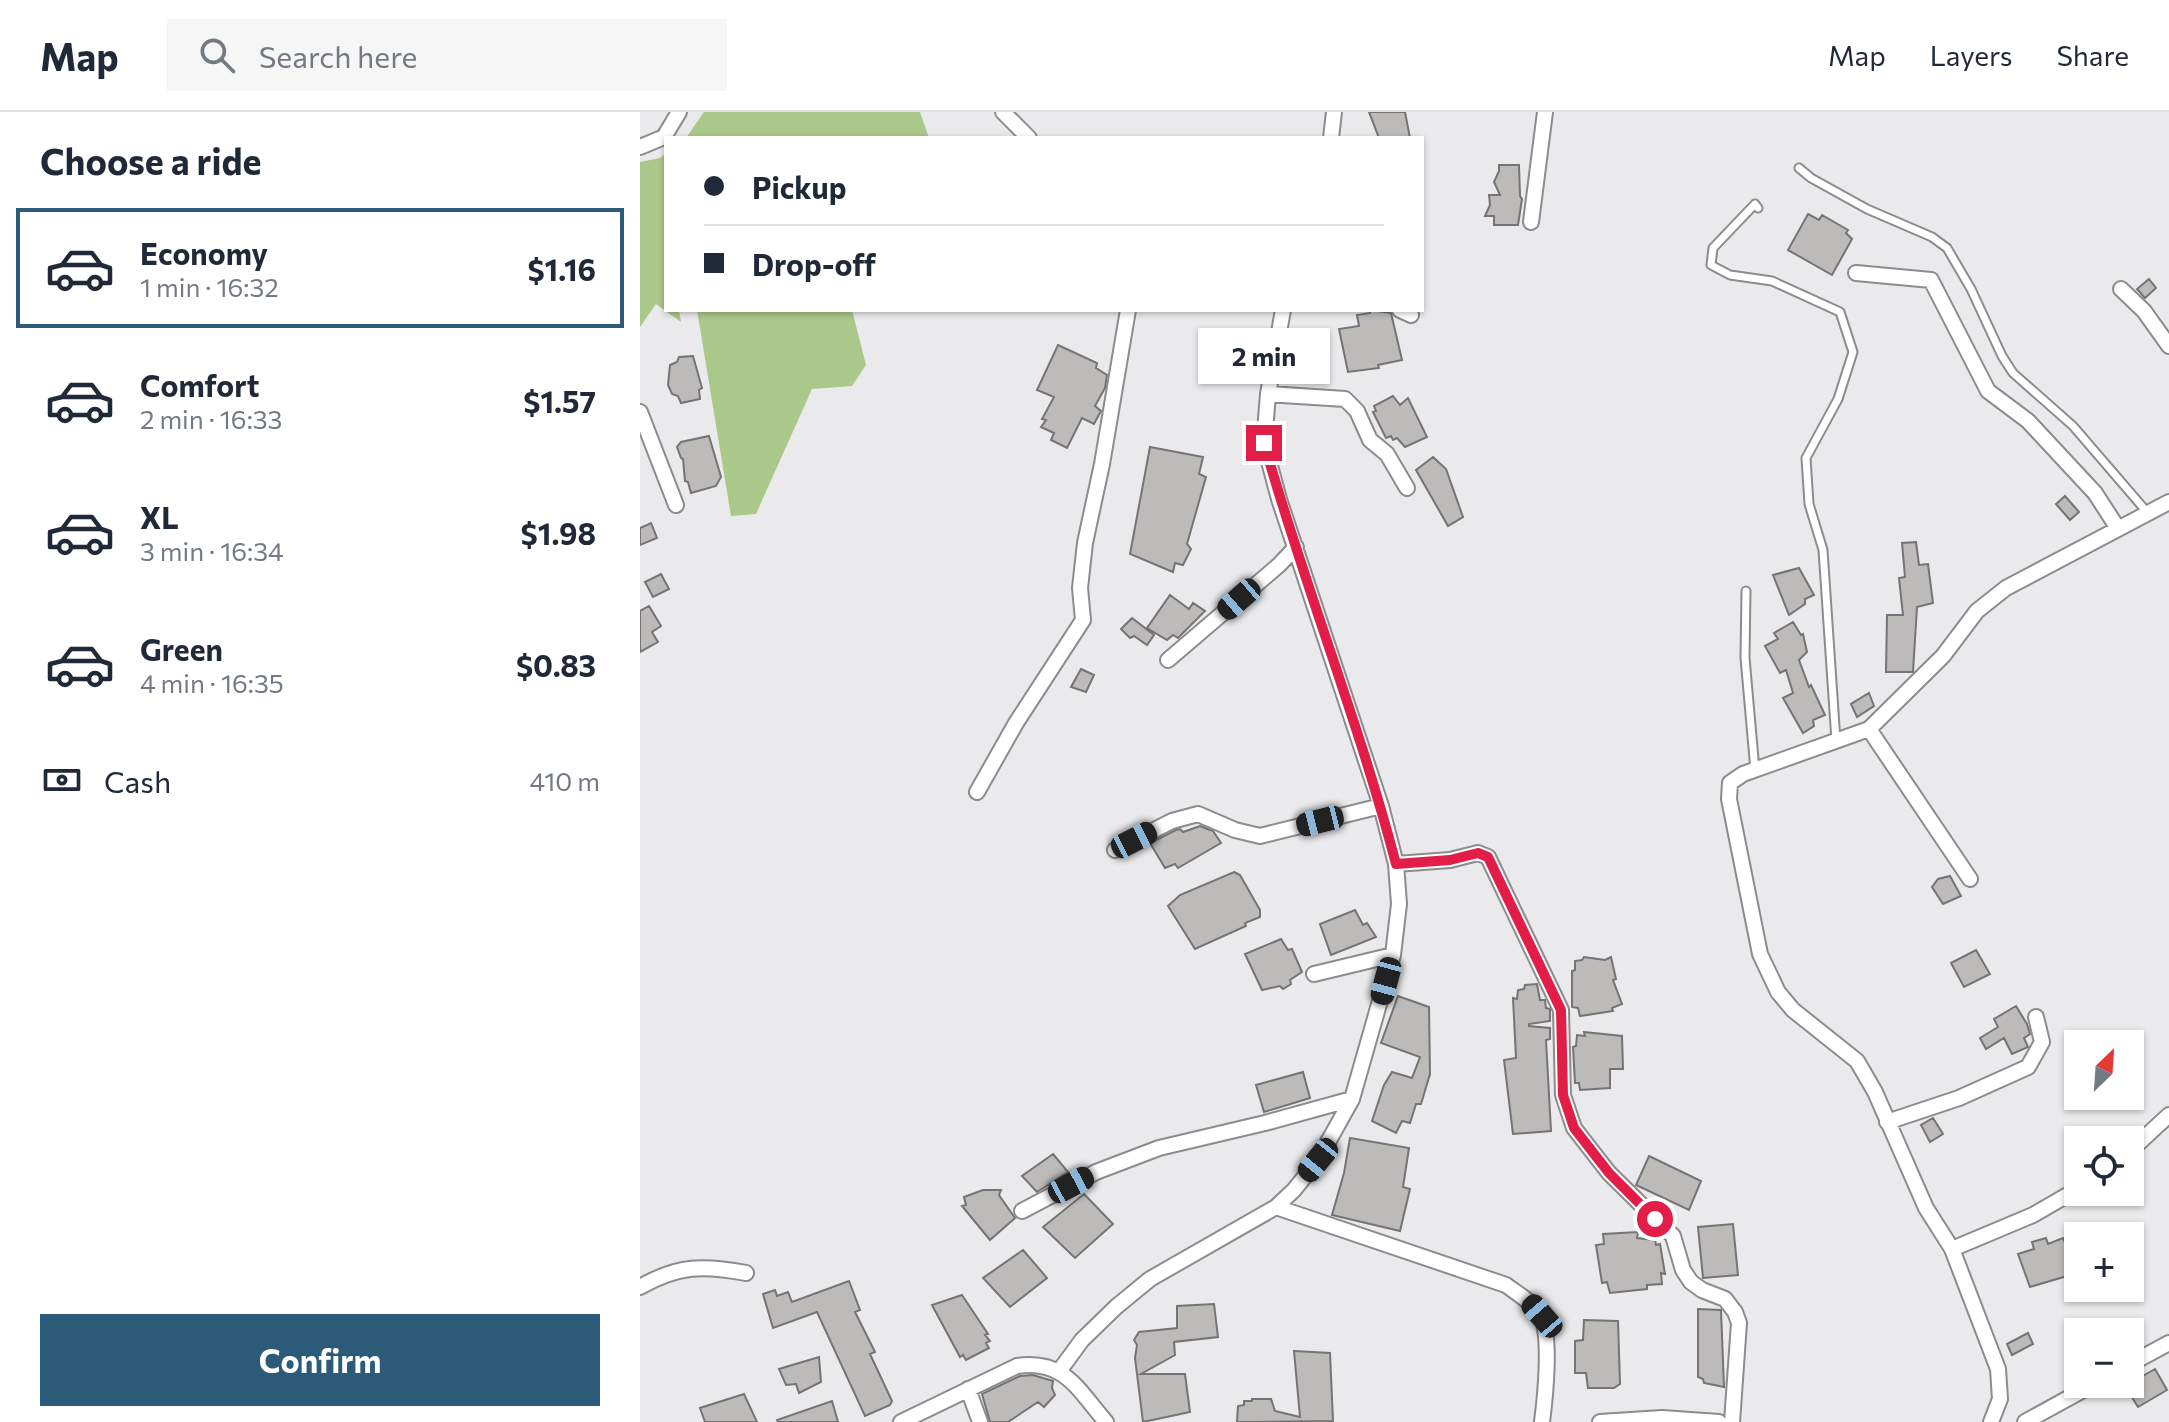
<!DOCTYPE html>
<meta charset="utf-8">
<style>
:root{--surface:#fff;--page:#f6f6f7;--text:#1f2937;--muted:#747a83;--line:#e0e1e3;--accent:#2b5b79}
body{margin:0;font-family:Commissioner,sans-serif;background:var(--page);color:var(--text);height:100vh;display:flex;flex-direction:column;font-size:30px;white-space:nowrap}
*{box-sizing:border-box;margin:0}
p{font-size:26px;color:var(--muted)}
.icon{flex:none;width:44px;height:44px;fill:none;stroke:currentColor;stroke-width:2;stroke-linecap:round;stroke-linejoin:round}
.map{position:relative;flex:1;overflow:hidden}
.sheet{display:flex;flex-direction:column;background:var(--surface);width:640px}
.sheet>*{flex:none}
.top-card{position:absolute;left:24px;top:24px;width:760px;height:176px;border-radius:0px;box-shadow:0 2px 6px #0004;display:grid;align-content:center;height:176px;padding:0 40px;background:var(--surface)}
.needle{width:52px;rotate:25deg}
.tools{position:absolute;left:1424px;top:918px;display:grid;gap:16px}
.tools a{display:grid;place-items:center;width:80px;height:80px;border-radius:0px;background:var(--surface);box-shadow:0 2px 6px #0004;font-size:40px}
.end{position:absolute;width:36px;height:36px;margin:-18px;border:10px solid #e11d48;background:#fff;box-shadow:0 0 0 4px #fff}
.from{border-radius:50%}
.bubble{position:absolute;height:56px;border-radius:0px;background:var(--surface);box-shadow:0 2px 6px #0004;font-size:26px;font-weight:700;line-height:56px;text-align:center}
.car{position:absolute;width:24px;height:48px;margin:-24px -12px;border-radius:10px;box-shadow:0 0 6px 2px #0007;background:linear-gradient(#222 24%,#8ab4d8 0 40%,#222 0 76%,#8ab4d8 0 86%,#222 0)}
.top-card b{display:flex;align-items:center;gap:28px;height:76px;font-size:30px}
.top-card b+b{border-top:2px solid var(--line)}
.top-card i{width:20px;height:20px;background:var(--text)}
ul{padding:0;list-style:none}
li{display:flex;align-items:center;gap:24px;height:120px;margin:0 16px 12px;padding:0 24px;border:4px solid transparent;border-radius:0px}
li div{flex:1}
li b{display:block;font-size:30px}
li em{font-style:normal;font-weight:700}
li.selected{border-color:var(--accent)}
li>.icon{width:72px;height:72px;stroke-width:1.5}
h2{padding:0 40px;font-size:36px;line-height:96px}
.pay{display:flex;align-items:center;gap:20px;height:88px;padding:0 40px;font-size:30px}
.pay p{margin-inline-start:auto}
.cta{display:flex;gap:16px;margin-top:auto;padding:16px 40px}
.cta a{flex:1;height:92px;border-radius:0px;background:var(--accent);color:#fff;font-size:32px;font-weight:700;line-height:92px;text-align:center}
header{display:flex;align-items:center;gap:48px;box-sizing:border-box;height:112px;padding:0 40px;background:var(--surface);border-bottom:2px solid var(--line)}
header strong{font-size:38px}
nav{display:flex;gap:44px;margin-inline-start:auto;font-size:28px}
.search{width:560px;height:72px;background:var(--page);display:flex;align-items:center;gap:20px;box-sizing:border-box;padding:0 28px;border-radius:0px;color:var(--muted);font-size:30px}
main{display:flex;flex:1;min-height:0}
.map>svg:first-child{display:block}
</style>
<header>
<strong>Map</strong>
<div class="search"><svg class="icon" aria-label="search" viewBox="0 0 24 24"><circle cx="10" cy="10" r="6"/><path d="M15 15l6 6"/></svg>Search here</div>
<nav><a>Map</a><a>Layers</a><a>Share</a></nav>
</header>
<main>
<section class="sheet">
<h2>Choose a ride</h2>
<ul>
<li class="selected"><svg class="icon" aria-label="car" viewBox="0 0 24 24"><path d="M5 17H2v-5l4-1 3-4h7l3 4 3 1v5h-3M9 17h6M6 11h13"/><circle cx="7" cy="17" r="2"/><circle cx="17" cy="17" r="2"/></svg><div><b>Economy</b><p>1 min · 16:32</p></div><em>$1.16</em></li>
<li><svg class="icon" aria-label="car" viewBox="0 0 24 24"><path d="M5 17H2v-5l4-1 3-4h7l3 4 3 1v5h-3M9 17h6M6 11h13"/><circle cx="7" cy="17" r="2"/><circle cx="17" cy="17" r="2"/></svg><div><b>Comfort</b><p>2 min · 16:33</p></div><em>$1.57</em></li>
<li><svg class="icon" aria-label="car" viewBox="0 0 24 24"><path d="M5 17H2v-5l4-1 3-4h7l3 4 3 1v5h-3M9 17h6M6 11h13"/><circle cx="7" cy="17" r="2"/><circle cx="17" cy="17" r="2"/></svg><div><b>XL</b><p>3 min · 16:34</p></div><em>$1.98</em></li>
<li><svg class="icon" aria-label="car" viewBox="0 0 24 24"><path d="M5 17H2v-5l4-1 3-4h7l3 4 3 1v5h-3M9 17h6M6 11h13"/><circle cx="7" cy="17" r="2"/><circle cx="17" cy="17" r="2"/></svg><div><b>Green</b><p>4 min · 16:35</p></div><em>$0.83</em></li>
</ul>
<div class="pay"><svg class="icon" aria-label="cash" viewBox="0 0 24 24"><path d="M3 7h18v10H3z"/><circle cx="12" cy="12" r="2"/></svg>Cash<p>410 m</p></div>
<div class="cta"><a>Confirm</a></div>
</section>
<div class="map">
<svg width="1529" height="1310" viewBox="0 0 1529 1310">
<rect width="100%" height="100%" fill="#eaeaec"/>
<path fill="#aac889" d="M 64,0 L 280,0 L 289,26 L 46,26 Z
M 26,41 L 26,198 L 39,198 L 41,210 L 16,192 L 0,215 L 0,50 L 20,46 Z
M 57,198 L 212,198 L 226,253 L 212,274 L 172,277 L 116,402 L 91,404 Z"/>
<path fill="#bdbbba" stroke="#757373" stroke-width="2" d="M 729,0 L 765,0 L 770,26 L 739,26 Z
M 859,53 L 879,53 L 880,84 L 882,87 L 878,113 L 854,113 L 854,104 L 845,104 L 850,93 L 849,83 L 860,83 L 854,70 L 859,59 Z
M 1168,102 L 1179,108 L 1182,103 L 1208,118 L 1206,121 L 1212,127 L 1192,163 L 1148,138 Z
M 1509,167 L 1516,176 L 1505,186 L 1497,177 Z
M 730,198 L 751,201 L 762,248 L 738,253 L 739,256 L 708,260 L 699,217 L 719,214 L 717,203 L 730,201 Z
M 418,233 L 457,251 L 456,256 L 467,263 L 465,276 L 455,294 L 461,299 L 454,312 L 442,306 L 427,336 L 411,328 L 414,321 L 401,315 L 406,308 L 402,307 L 414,285 L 397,278 Z
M 53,244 L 62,276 L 59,278 L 60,287 L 41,291 L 38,284 L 32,282 L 28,273 L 30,253 L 37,250 L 39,245 Z
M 753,284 L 760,293 L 768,286 L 787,325 L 765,335 L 757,326 L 753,328 L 751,324 L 746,326 L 733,300 L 736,299 L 734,294 Z
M 69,324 L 81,365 L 76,374 L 51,381 L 48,370 L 45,369 L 43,347 L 41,346 L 37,335 L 41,330 Z
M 510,335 L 563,345 L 559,362 L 566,365 L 547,432 L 551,437 L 543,453 L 535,451 L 533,460 L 490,442 Z
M 793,345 L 806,357 L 823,405 L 808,414 L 776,358 Z
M 1425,384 L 1439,400 L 1430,408 L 1416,392 Z
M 11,411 L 17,426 L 0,433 L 0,416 Z
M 1276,430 L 1279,453 L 1288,452 L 1293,491 L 1277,495 L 1273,560 L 1246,560 L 1247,503 L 1263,503 L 1259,466 L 1265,465 L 1262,431 Z
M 1159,456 L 1174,483 L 1165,487 L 1165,492 L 1149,503 L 1133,463 Z
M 21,462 L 29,477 L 13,485 L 5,470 Z
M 530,483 L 549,497 L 553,491 L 565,499 L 538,526 L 533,523 L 527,528 L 507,516 Z
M 9,494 L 21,514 L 12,520 L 18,530 L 0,540 L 0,499 Z
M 492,506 L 514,523 L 507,533 L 494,524 L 490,526 L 481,517 Z
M 1153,510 L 1161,523 L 1163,522 L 1167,540 L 1159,548 L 1169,575 L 1171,573 L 1185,603 L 1173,608 L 1174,614 L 1163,621 L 1143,586 L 1153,581 L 1146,558 L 1140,561 L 1125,534 L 1138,527 L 1134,521 Z
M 441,557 L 454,563 L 446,580 L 431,575 Z
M 1229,581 L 1234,594 L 1217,605 L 1211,592 Z
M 560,714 L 573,719 L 581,731 L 538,756 L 535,752 L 525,756 L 510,731 L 536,718 L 540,717 L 543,720 Z
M 594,760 L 600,763 L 620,798 L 620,805 L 605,811 L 606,814 L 555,837 L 528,794 L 540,783 Z
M 1310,764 L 1321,784 L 1303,792 L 1292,775 L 1298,767 Z
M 715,798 L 723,813 L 727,811 L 736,825 L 691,843 L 680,812 Z
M 641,827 L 648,838 L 652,837 L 662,860 L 650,868 L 651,872 L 643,877 L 640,874 L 622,878 L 605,842 Z
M 1336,838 L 1350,862 L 1324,875 L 1311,851 Z
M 944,845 L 965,848 L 971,845 L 976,867 L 973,868 L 982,892 L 972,896 L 973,899 L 940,904 L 938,896 L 932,895 L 932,859 L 935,858 L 935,849 L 942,848 Z
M 897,872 L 900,888 L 905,888 L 906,896 L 910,897 L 910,909 L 889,912 L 889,914 L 910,916 L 910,927 L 906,928 L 911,1019 L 873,1022 L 864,948 L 876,946 L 873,886 L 877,887 L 878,878 L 884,877 L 885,873 Z
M 758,884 L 789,895 L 790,962 L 781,992 L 776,992 L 770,1011 L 762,1009 L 756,1021 L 732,1009 L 744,973 L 752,960 L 772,966 L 780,945 L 741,931 Z
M 1376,894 L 1387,912 L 1390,922 L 1384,926 L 1388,935 L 1372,942 L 1364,926 L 1346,937 L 1340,926 L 1358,915 L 1354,907 Z
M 944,920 L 982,924 L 983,957 L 970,957 L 970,976 L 940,978 L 939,971 L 935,971 L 933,935 L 936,934 L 937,923 L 945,924 Z
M 663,960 L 670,986 L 624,1000 L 616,973 Z
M 1293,1006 L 1303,1022 L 1290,1030 L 1281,1013 Z
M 710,1026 L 769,1036 L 763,1075 L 770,1077 L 760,1119 L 692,1103 L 704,1061 Z
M 413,1042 L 428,1060 L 397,1080 L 382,1064 Z
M 1009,1044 L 1061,1069 L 1049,1098 L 996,1073 Z
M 343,1078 L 361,1078 L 359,1083 L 375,1106 L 350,1128 L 322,1094 L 326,1093 L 324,1085 Z
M 444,1082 L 473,1112 L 435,1146 L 403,1115 Z
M 1093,1112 L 1098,1163 L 1063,1166 L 1058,1115 Z
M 998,1120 L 997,1126 L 1015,1128 L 1016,1133 L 1020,1132 L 1025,1162 L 1021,1161 L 1022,1172 L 1007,1173 L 1007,1177 L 970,1181 L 967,1170 L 962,1171 L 956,1133 L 964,1132 L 963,1122 Z
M 1406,1126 L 1408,1132 L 1423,1126 L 1437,1161 L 1390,1175 L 1378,1142 L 1394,1137 L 1392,1130 Z
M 383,1138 L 407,1166 L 370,1195 L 343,1166 Z
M 209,1169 L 220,1198 L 215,1200 L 235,1240 L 230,1242 L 252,1289 L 250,1293 L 225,1304 L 177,1200 L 133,1216 L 123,1182 L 135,1178 L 137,1184 L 148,1180 L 152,1190 Z
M 322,1183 L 348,1222 L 345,1223 L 350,1229 L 346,1231 L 349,1236 L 326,1248 L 323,1243 L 320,1245 L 292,1193 Z
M 574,1192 L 578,1225 L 534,1230 L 535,1243 L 501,1262 L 545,1262 L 550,1300 L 503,1310 L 495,1246 L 497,1233 L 494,1228 L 499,1220 L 537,1216 L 537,1194 Z
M 1058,1197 L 1081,1198 L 1084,1275 L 1064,1271 L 1063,1267 L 1058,1265 Z
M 944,1208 L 978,1209 L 980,1272 L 974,1276 L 948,1276 L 946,1261 L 935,1261 L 935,1229 L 943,1228 Z
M 1388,1221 L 1393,1232 L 1372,1243 L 1367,1232 Z
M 654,1239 L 690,1241 L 693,1309 L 597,1310 L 598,1294 L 604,1293 L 604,1289 L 612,1289 L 612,1287 L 631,1287 L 635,1299 L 660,1305 Z
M 179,1245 L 181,1270 L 159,1281 L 156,1272 L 146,1273 L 139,1257 Z
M 1515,1257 L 1527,1278 L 1498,1295 L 1485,1274 Z
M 393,1263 L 413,1269 L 412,1276 L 415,1283 L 404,1295 L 398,1290 L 368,1310 L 350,1310 L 342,1282 L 380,1264 Z
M 104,1282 L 117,1310 L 65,1310 L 60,1296 Z
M 192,1289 L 198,1310 L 138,1310 L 137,1308 Z"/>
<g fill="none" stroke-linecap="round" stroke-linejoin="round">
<defs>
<path id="service" d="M 1159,56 L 1171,66 L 1227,97 L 1292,125 L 1307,136 L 1331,177 L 1362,244 L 1373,261 L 1433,314 L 1507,400
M 1118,96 L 1115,92 L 1073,136 L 1071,153 L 1090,163 L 1132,169 L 1200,200 L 1213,240 L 1198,287 L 1166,346 L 1169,392 L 1183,438 L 1196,629
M 1106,479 L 1105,546 L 1115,658"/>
<path id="minor" d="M 363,0 L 389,26
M 691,26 L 694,0
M 0,35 L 24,25 L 39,0
M 891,110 L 905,0
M 1216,161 L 1291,168 L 1348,279 L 1388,309 L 1455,381 L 1477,415
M 1481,177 L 1504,199 L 1529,234
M 760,198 L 771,203
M 628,282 L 705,287 L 717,299 L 730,328 L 747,342 L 767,376
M 0,300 L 36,393
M 528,548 L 639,453 L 656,435
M 1229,617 L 1330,767
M 337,680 L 376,611 L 443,508 L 440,476 L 445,431 L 462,352 L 488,198
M 475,738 L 532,709 L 558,702 L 595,718 L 620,724 L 741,694
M 756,752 L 810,748 L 838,741 L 848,745 L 921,898 L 923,983 L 934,1016 L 969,1061 L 1033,1124 L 1043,1158 L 1051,1170 L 1062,1178 L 1085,1187 L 1095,1200 L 1099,1211 L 1092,1310
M 674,862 L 753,843
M 1247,1010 L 1319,986 L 1388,955 L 1402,930 L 1396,905
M 1490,1039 L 1529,1003
M 636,1095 L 866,1173 C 878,1182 892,1190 900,1202 C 912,1221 905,1287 902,1310
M 382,1099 L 456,1060 L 519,1036 L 625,1011 L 712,987
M 1312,1137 L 1393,1103 L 1438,1077
M 0,1175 C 38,1153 64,1153 106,1161
M 1490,1252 L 1529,1231
M 420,1258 L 442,1228 L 476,1195 L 510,1167 L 636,1095 L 654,1078 L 678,1048 L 712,987 L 753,843 L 759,792 L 756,752 L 741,694 L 639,387 L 624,331 L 628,282 L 643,198
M 328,1277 L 340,1310
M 261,1310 L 377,1254 C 425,1247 438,1278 466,1310
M 960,1310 L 1022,1306 L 1079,1310
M 1351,1310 L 1360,1287 L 1358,1257 L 1312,1137 L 1286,1096 L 1235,980 L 1217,949 L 1153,898 L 1138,880 L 1120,842 L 1089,687 L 1090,671 L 1103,662 L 1229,617 L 1303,544 L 1337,499 L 1366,476 L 1529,390
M 1385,1310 L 1454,1272"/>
</defs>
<use href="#service" stroke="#8c8c8e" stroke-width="11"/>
<use href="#minor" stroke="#8c8c8e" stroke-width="18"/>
<use href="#service" stroke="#fff" stroke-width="7"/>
<use href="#minor" stroke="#fff" stroke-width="14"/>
</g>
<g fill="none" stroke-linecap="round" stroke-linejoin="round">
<path stroke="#e11d48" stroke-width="10" d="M 624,331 C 664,473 719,610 756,752 L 810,748 L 838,741 L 848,745 L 921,898 L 923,983 L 934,1016 L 969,1061 L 1015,1107"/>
</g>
</svg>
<div class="tools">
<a><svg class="needle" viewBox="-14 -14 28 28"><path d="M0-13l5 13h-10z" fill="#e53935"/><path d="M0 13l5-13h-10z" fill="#747a83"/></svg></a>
<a><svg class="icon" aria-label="locate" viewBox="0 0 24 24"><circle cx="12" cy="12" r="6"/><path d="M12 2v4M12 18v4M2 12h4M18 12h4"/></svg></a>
<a>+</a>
<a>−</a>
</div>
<i class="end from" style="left:1015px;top:1107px"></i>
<i class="end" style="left:624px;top:331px"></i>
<div class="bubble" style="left:558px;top:216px;width:132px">2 min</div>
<i class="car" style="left:599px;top:487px;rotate:229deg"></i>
<i class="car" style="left:680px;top:709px;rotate:256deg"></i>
<i class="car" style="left:494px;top:728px;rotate:63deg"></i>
<i class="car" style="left:746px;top:869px;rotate:195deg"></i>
<i class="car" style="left:678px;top:1048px;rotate:219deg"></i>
<i class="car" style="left:431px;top:1073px;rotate:62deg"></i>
<i class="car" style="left:902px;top:1204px;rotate:319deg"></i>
<div class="top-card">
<b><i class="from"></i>Pickup</b>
<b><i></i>Drop-off</b>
</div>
</div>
</main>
